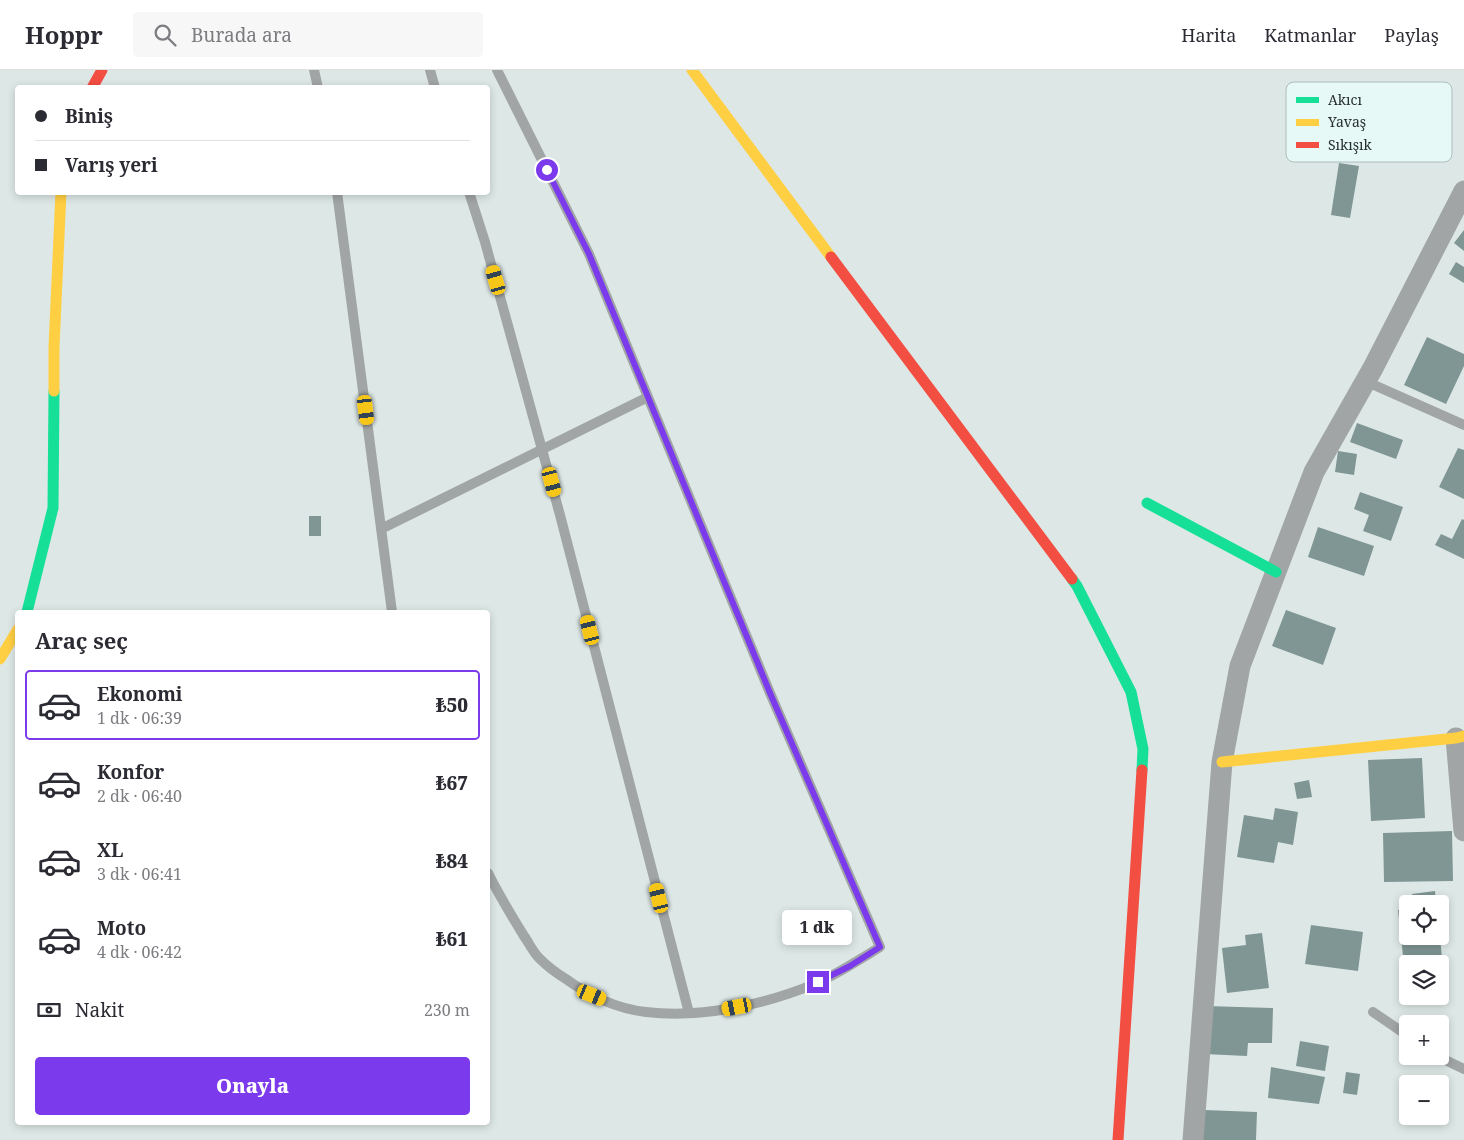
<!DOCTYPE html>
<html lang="tr">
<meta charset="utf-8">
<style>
:root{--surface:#fff;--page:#f7f7f7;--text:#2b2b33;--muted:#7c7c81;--line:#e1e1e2;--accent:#7c3aed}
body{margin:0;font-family:"Noto Serif",serif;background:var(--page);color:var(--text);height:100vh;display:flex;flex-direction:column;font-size:19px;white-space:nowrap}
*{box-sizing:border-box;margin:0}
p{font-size:16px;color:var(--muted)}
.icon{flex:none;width:28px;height:28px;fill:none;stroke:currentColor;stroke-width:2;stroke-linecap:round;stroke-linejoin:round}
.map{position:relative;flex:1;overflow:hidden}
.panel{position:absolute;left:15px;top:540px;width:475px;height:515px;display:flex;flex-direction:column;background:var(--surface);border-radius:5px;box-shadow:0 2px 8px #0003}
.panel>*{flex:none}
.top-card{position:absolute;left:15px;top:15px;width:475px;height:110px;border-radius:5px;box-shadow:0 2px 8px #0003;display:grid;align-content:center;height:110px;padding:0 20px;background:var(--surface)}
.controls{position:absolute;left:1399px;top:825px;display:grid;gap:10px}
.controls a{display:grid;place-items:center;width:50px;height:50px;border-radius:5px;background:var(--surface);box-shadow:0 2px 8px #0003;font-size:25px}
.end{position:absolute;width:22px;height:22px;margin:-11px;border:6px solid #7c3aed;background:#fff;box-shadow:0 0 0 2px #fff}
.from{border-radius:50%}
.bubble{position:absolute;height:35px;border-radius:5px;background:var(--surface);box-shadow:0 2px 8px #0003;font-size:16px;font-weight:800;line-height:35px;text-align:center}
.car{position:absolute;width:15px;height:30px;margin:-15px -8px;border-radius:6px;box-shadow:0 0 4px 1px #0007;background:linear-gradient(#f5c518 24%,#345 0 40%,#f5c518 0 76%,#345 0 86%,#f5c518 0)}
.top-card b{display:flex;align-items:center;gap:18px;height:48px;font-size:19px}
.top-card b+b{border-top:1px solid var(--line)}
.top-card i{width:12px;height:12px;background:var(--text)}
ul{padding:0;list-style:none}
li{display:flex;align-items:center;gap:15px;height:70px;margin:0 10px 8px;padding:0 10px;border:2px solid transparent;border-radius:5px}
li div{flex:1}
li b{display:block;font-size:19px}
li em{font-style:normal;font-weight:800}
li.on{border-color:var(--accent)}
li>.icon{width:45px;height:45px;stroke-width:1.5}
h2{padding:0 20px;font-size:22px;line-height:60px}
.pay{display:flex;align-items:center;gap:12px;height:55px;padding:0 20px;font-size:19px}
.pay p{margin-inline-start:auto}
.action{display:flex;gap:10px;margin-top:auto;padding:10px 20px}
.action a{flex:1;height:58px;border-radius:5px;background:var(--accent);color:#fff;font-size:20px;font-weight:800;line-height:58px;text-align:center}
header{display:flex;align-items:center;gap:30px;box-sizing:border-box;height:70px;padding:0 25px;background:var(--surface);border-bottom:1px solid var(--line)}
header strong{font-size:24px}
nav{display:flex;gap:28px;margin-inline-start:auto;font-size:18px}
.search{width:350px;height:45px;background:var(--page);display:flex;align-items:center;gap:12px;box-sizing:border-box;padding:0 18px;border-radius:5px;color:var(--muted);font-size:19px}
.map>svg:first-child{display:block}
</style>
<header>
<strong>Hoppr</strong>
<div class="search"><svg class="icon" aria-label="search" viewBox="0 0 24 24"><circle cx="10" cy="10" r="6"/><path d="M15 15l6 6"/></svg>Burada ara</div>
<nav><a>Harita</a><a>Katmanlar</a><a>Paylaş</a></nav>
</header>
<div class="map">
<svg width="1464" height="1070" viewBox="0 0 1464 1070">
<rect width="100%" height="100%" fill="#dde8e6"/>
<path fill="#7f9694" d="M 1339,93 L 1359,96 L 1350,148 L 1331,145 Z
M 1464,160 L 1464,181 L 1454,173 Z
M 1456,192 L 1464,197 L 1464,213 L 1449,204 Z
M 1427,267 L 1464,284 L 1464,296 L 1446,334 L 1404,315 Z
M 1357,353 L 1403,370 L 1396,389 L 1350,372 Z
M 1458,378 L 1464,380 L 1464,429 L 1439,417 Z
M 1338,381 L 1357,384 L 1354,405 L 1335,402 Z
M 1360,422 L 1403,437 L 1391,471 L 1363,461 L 1369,445 L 1354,439 Z
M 309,446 L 321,446 L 321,466 L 309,466 Z
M 1462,449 L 1464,450 L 1464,489 L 1435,475 L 1441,464 L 1452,469 Z
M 1318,457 L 1374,476 L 1364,506 L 1308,487 Z
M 1286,540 L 1336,558 L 1323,595 L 1272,576 Z
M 1422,688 L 1425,748 L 1371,751 L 1368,690 Z
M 1309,710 L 1312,727 L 1297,729 L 1294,713 Z
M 1275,738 L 1298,742 L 1293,775 L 1278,772 L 1274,793 L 1237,787 L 1244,745 L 1273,750 Z
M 1452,761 L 1453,811 L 1384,812 L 1383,763 Z
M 1435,821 L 1436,834 L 1414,834 L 1412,824 Z
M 1408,839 L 1408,866 L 1440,866 L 1443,900 L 1440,901 L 1440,894 L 1408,894 L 1408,904 L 1405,904 L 1398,840 Z
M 1311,855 L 1363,862 L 1358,901 L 1305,894 Z
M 1262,863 L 1269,918 L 1227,923 L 1222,878 L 1246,875 L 1245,865 Z
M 1206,936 L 1273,938 L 1272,973 L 1248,973 L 1247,986 L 1204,984 Z
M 1300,971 L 1329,976 L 1325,1001 L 1296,996 Z
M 1271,997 L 1325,1007 L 1319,1034 L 1268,1028 Z
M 1346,1002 L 1360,1004 L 1357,1025 L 1343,1023 Z
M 1204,1040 L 1257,1042 L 1256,1070 L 1202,1070 Z"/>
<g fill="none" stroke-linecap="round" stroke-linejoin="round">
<path stroke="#a2a5a5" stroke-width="10" d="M 314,0 L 318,18
M 430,0 L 435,18
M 337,122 L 392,542
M 469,122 L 485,172 L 560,445 L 689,943
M 1365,311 L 1464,355
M 381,459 L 648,327
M 488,803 C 499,825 511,845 524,866 C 529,873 533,882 539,888 C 547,896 556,903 566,909 C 589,926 618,939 646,942 C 701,949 767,934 817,913 C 839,903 859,890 880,877 L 770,623 L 589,184 L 497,0
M 1373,942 L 1408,966
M 1437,986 L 1464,999"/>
<path stroke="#a2a5a5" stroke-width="21" d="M 1456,668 L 1464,761
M 1193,1070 L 1222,692 L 1240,596 L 1314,402 L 1373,298 L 1464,121"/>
<path stroke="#16e098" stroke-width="11" d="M 1147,433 L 1276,502
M 1072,509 L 1077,516 L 1131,622 L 1143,679 L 1142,700
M 27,542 L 53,438 L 54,321"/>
<path stroke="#ffcf43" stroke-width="11" d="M 692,0 L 831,187
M 54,321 L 54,277 L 61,122
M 0,589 L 18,559
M 1222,692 L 1456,668 L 1464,666"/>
<path stroke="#f24e42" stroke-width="11" d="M 92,18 L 102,0
M 831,187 L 1072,509
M 1118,1070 L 1142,700"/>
</g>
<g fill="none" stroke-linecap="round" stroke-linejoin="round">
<path stroke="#7c3aed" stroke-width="6" d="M 547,100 L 589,184 L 770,623 L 880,877 L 850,896 L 818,912"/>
</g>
<rect x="1286" y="12" width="166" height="80" rx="8" fill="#e6f9f7" stroke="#adbcbb" stroke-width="1"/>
<rect x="1296" y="27" width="23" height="6" fill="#16e098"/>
<rect x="1296" y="49" width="23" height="7" fill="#ffcf43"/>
<rect x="1296" y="72" width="23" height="6" fill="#f24e42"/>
<g font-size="14" fill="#272e2e">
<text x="1328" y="35">Akıcı</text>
<text x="1328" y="57">Yavaş</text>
<text x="1328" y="80">Sıkışık</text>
</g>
</svg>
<div class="controls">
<a><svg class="icon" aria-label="locate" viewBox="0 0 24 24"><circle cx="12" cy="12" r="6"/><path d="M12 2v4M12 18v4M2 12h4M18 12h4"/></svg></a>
<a><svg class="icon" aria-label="layers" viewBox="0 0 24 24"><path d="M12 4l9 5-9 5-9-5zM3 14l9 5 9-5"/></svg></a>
<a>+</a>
<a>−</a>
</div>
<i class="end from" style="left:547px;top:100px"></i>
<i class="end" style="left:818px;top:912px"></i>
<div class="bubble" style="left:782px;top:840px;width:70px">1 dk</div>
<i class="car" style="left:496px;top:210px;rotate:344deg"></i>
<i class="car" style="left:366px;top:340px;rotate:173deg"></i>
<i class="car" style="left:552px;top:412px;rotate:165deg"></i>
<i class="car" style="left:590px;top:560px;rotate:346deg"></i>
<i class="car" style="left:659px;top:828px;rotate:346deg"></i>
<i class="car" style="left:592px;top:925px;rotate:112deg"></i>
<i class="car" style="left:737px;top:937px;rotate:259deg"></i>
<div class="top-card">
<b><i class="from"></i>Biniş</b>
<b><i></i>Varış yeri</b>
</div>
<section class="panel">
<h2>Araç seç</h2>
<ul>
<li class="on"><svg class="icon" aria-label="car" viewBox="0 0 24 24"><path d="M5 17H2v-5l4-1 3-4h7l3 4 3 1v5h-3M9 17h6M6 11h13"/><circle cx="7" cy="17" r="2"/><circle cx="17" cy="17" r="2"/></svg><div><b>Ekonomi</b><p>1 dk · 06:39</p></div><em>₺50</em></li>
<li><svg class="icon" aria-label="car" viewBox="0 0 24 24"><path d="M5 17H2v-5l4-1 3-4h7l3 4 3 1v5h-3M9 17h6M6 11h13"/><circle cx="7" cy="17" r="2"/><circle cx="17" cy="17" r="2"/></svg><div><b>Konfor</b><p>2 dk · 06:40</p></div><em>₺67</em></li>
<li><svg class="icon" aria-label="car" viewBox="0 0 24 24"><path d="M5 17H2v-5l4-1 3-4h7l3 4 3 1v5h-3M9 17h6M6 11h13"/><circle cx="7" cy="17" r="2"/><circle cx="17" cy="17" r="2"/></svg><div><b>XL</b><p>3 dk · 06:41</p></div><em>₺84</em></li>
<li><svg class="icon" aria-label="car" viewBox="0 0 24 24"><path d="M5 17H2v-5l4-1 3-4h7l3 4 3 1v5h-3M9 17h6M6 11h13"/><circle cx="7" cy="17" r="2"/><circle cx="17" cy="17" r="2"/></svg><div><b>Moto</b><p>4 dk · 06:42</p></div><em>₺61</em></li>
</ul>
<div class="pay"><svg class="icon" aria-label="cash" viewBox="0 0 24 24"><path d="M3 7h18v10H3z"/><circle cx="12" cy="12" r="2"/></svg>Nakit<p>230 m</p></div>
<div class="action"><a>Onayla</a></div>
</section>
</div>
